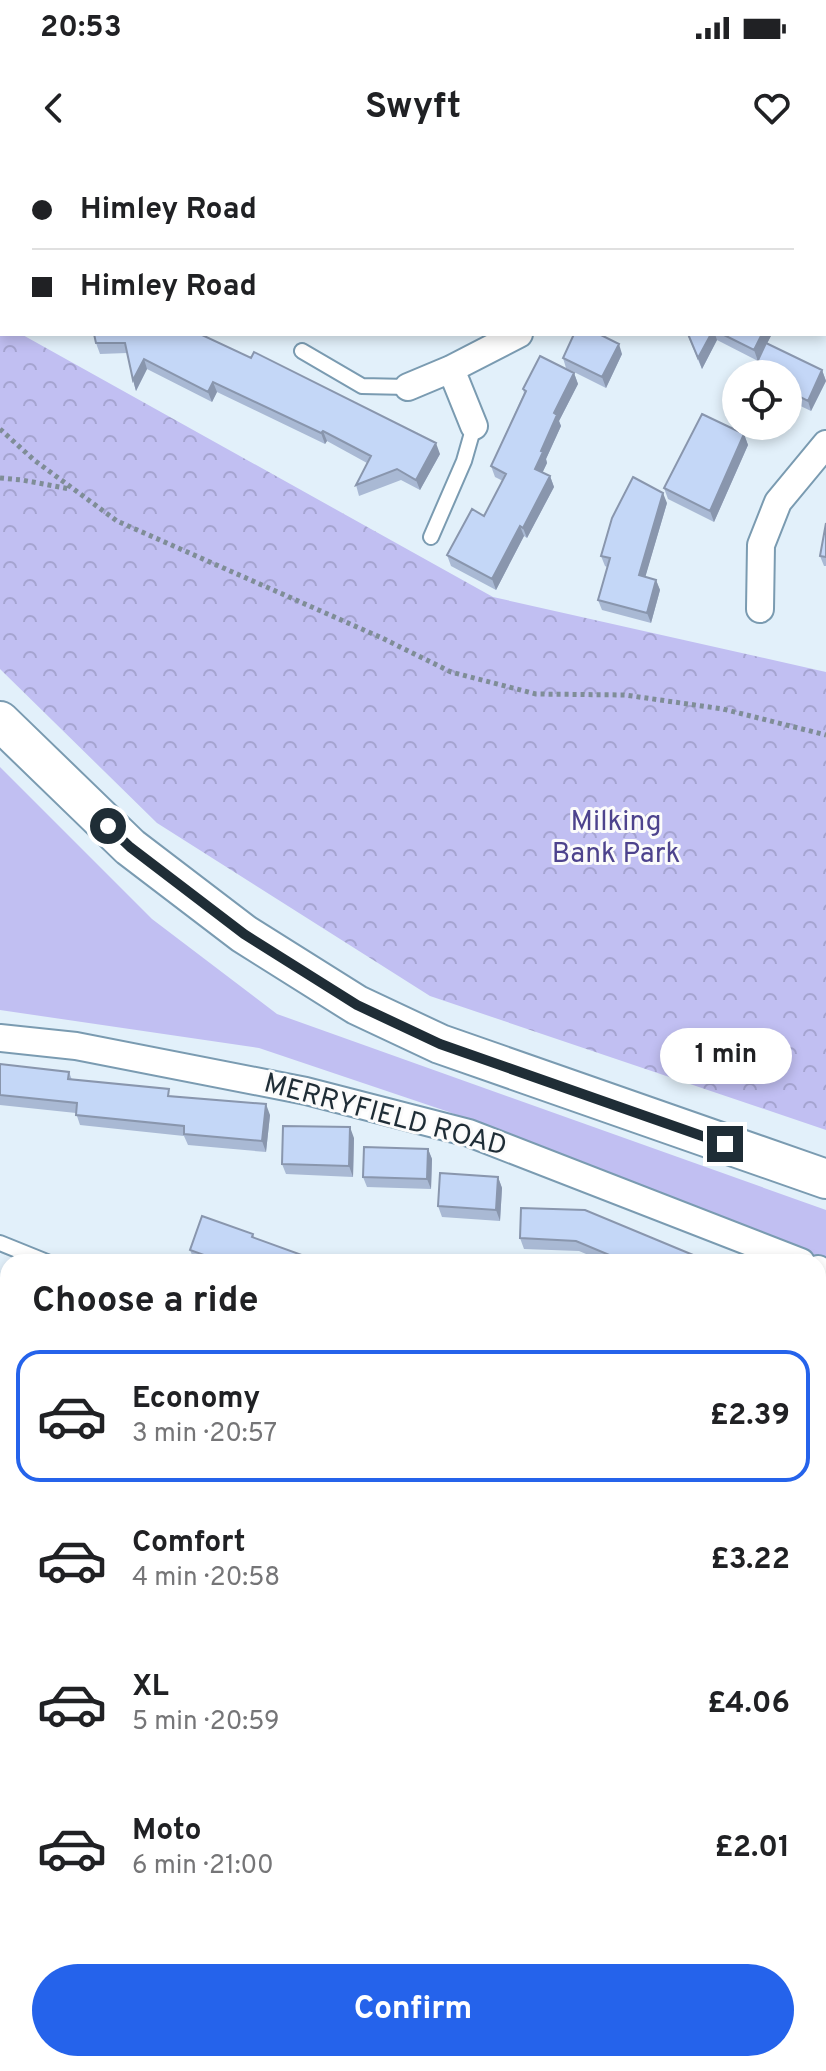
<!DOCTYPE html>
<meta charset="utf-8">
<style>
:root{--surface:#fff;--page:#f6f6f6;--text:#202124;--muted:#757577;--line:#e0e0e0;--accent:#2563eb}
body{margin:0;font-family:Overpass,sans-serif;background:var(--page);color:var(--text);height:100vh;display:flex;flex-direction:column;font-size:30px;white-space:nowrap}
*{box-sizing:border-box;margin:0}
p{font-size:26px;color:var(--muted)}
.icon{flex:none;width:44px;height:44px;fill:none;stroke:currentColor;stroke-width:2;stroke-linecap:round;stroke-linejoin:round}
.map{position:relative;flex:1;overflow:hidden}
.sheet{position:absolute;left:0px;top:1094px;width:826px;height:818px;display:flex;flex-direction:column;background:var(--surface);border-radius:24px 24px 0 0;box-shadow:0 4px 12px #0003}
.sheet>*{flex:none}
.guide{position:absolute;left:0px;top:0px;width:826px;height:176px;box-shadow:0 4px 12px #0003;display:grid;align-content:center;height:176px;padding:0 32px;background:var(--surface)}
.fabs{position:absolute;left:722px;top:200px;display:grid;gap:16px}
.fabs a{display:grid;place-items:center;width:80px;height:80px;border-radius:50%;background:var(--surface);box-shadow:0 4px 12px #0003;font-size:40px}
.end{position:absolute;width:36px;height:36px;margin:-18px;border:10px solid #1f2d36;background:#fff;box-shadow:0 0 0 4px #fff}
.from{border-radius:50%}
.bubble{position:absolute;height:56px;border-radius:28px;background:var(--surface);box-shadow:0 4px 12px #0003;font-size:26px;font-weight:700;line-height:56px;text-align:center}
.guide b{display:flex;align-items:center;gap:28px;height:76px;font-size:30px}
.guide b+b{border-top:2px solid var(--line)}
.guide i{width:20px;height:20px;background:var(--text)}
ul{padding:0;list-style:none}
li{display:flex;align-items:center;gap:24px;height:132px;margin:0 16px 12px;padding:0 16px;border:4px solid transparent;border-radius:24px}
li div{flex:1}
li b{display:block;font-size:30px}
li em{font-style:normal;font-weight:700}
li.on{border-color:var(--accent)}
li>.icon{width:72px;height:72px;stroke-width:1.5}
h2{padding:0 32px;font-size:36px;line-height:96px}
.cta{display:flex;gap:16px;margin-top:auto;padding:16px 32px}
.cta a{flex:1;height:92px;border-radius:48px;background:var(--accent);color:#fff;font-size:32px;font-weight:700;line-height:92px;text-align:center}
.status{display:flex;justify-content:space-between;align-items:center;height:56px;padding:0 40px;background:var(--surface);direction:ltr}
.status svg{height:22px;fill:currentColor}
header{display:flex;justify-content:space-between;align-items:center;height:104px;padding:0 32px;background:var(--surface);font-size:36px;font-weight:700}
.map>svg:first-child{display:block}
</style>
<div class="status"><b>20:53</b><svg viewBox="0 0 49 12"><path d="M0 12V9h3v3zM5 12V6h3v6zM10 12V3h3v9zM15 12V0h3v12zM26 1h20v11H26zM47 4h2v5h-2z"/></svg></div>
<header><svg class="icon" aria-label="back" viewBox="0 0 24 24"><path d="M15 5l-7 7 7 7"/></svg>Swyft<svg class="icon" aria-label="heart" viewBox="0 0 24 24"><path d="M12 20l-8-8c-3-5 5-10 8-4 3-6 11-1 8 4z"/></svg></header>
<div class="map">
<svg width="826" height="1911" viewBox="0 0 826 1911">
<defs>
<pattern id="park-crowns" width="20" height="18" patternUnits="userSpaceOnUse" patternTransform="scale(2)"><rect width="20" height="18" fill="#c1bff2"/><path d="M2 6a3 3 0 1 1 6 0M12 15a3 3 0 1 1 6 0" fill="none" stroke="#a5a4d0"/></pattern>
</defs>
<rect width="100%" height="100%" fill="#e2f0fa"/>
<path fill="#d1ebfc" d="M 74,1904 L 372,1904 L 386,1911 L 70,1911 Z"/>
<path fill="#c1bff2" d="M 0,607 L 152,759 L 277,854 L 826,1050 L 826,1100 L 449,952 L 259,888 L 0,850 Z"/>
<path fill="url(#park-crowns)" d="M 0,162 L 2,174 L 21,174 L 493,437 L 826,512 L 826,970 L 430,836 L 157,663 L 0,509 Z"/>
<g fill="none" stroke-linecap="round" stroke-linejoin="round">
<defs>
<path id="lane" d="M 760,2 L 761,0
M 302,191 L 362,226 L 408,227
M 431,377 L 464,301 L 474,266
M 0,1083 L 47,1102"/>
<path id="street" d="M 588,0 L 591,2
M 208,2 L 211,0
M 824,138 L 826,139
M 451,209 L 474,266
M 408,227 L 451,209 L 519,174
M 760,449 L 761,385 L 778,342 L 826,284
M 0,878 L 76,886 L 306,931 L 469,973 L 801,1102
M 818,1109 L 826,1113
M 818,1384 L 826,1388
M 0,1393 L 8,1397
M 0,1682 L 8,1686
M 818,1721 L 826,1724
M 424,1904 L 440,1911
M 37,1911 L 41,1904"/>
<path id="secondary" d="M 0,561 L 130,687 L 244,774 L 357,845 L 440,884 L 826,1019"/>
</defs>
<use href="#lane" stroke="#7a9bb1" stroke-width="18"/>
<use href="#street" stroke="#7a9bb1" stroke-width="30"/>
<use href="#secondary" stroke="#7a9bb1" stroke-width="42"/>
<path stroke="#7f8d97" stroke-width="5" stroke-dasharray="4 4" stroke-linecap="butt" d="M 0,269 L 34,300 L 117,361 L 382,478 L 451,512 L 536,534 L 625,535 L 723,549 L 826,575
M 0,318 L 22,320 L 70,329"/>
<use href="#lane" stroke="#fff" stroke-width="14"/>
<use href="#street" stroke="#fff" stroke-width="26"/>
<use href="#secondary" stroke="#fff" stroke-width="38"/>
</g>
<path fill="#a9b9d4" d="M 200,174 L 440,294 L 420,330 L 401,320 L 359,336 L 356,325 L 367,303 L 327,281 L 325,284 L 217,232 L 212,242 L 147,209 L 136,231 L 133,220 L 127,193 L 100,194 L 96,183 Z
M 687,174 L 772,174 L 767,183 L 822,210 L 826,221 L 811,251 L 788,240 L 788,214 L 758,201 L 717,180 L 702,209 Z
M 622,194 L 606,228 L 566,208 L 563,198 Z
M 574,213 L 578,224 L 559,261 L 561,266 L 546,299 L 547,303 L 542,313 L 550,316 L 554,327 L 527,378 L 524,376 L 496,430 L 451,406 L 447,395 L 484,356 L 503,321 L 495,317 L 491,306 L 524,233 L 523,229 Z
M 744,274 L 748,285 L 714,362 L 668,339 L 664,328 Z
M 667,343 L 645,417 L 656,420 L 660,430 L 651,463 L 602,450 L 598,440 L 607,407 L 605,406 L 601,396 Z
M 826,363 L 826,406 L 824,406 L 820,396 Z
M 0,904 L 69,912 L 72,920 L 172,936 L 270,955 L 266,992 L 188,985 L 184,976 L 80,965 L 76,953 L 0,945 Z
M 354,978 L 353,1017 L 286,1014 L 282,1004 Z
M 428,989 L 432,999 L 431,1029 L 367,1027 L 363,1017 Z
M 498,1017 L 502,1028 L 500,1061 L 442,1057 L 438,1046 Z
M 521,1048 L 710,1102 L 605,1102 L 579,1091 L 524,1089 L 520,1078 Z
M 253,1074 L 254,1078 L 321,1102 L 199,1102 L 194,1100 L 190,1090 Z
M 818,1146 L 826,1149 L 826,1189 L 818,1186 Z
M 0,1276 L 5,1320 L 0,1317 Z
M 818,1283 L 826,1286 L 826,1333 L 818,1330 Z
M 0,1438 L 8,1444 L 8,1493 L 0,1487 Z
M 818,1764 L 826,1765 L 826,1807 L 818,1806 Z
M 583,1904 L 605,1904 L 603,1911 Z
M 632,1904 L 734,1904 L 754,1911 L 651,1911 Z"/>
<path fill="#8996ad" d="M 79,0 L 91,0 L 90,2 L 77,2 Z
M 826,40 L 826,58 L 824,62 L 824,44 Z
M 2,72 L 2,86 L 0,89 L 0,74 Z
M 711,174 L 715,174 L 717,180 L 702,209 L 698,198 Z
M 762,174 L 772,174 L 758,201 L 754,190 Z
M 619,184 L 622,194 L 606,228 L 602,217 Z
M 144,199 L 147,209 L 136,231 L 133,220 Z
M 822,210 L 826,221 L 811,251 L 808,241 Z
M 574,213 L 578,224 L 559,261 L 561,266 L 546,299 L 547,303 L 539,320 L 535,309 L 541,291 L 554,253 Z
M 213,222 L 217,232 L 212,242 L 208,232 Z
M 323,271 L 327,281 L 325,284 L 321,273 Z
M 744,274 L 748,285 L 714,362 L 710,351 Z
M 436,283 L 440,294 L 420,330 L 416,320 Z
M 550,316 L 554,327 L 527,378 L 523,368 Z
M 663,333 L 667,343 L 643,425 L 639,415 Z
M 520,366 L 524,376 L 496,430 L 492,419 Z
M 656,420 L 660,430 L 651,463 L 647,453 Z
M 266,944 L 270,955 L 266,992 L 262,981 Z
M 350,967 L 354,978 L 353,1017 L 349,1006 Z
M 428,989 L 432,999 L 431,1029 L 427,1019 Z
M 498,1017 L 502,1028 L 500,1061 L 496,1050 Z
M 8,1295 L 8,1314 L 5,1320 L 1,1309 Z
M 818,1424 L 822,1434 L 818,1441 Z
M 8,1478 L 8,1492 L 4,1482 Z
M 8,1595 L 8,1610 L 0,1621 L 0,1605 Z"/>
<path fill="#c4d7f7" stroke="#8996ad" stroke-width="2" d="M 22,0 L 79,0 L 77,2 L 20,2 Z
M 302,0 L 320,0 L 321,2 L 300,2 Z
M 343,0 L 440,0 L 442,2 L 342,2 Z
M 537,0 L 551,0 L 553,2 L 535,2 Z
M 797,0 L 826,0 L 826,40 L 824,44 L 824,2 L 795,2 Z
M 0,21 L 2,23 L 2,72 L 0,74 Z
M 94,174 L 200,174 L 251,198 L 254,192 L 436,283 L 416,320 L 397,309 L 356,325 L 371,296 L 323,271 L 321,273 L 213,222 L 208,232 L 144,199 L 133,220 L 125,183 L 96,183 Z
M 574,174 L 599,174 L 619,184 L 602,217 L 563,198 Z
M 688,174 L 711,174 L 698,198 Z
M 722,174 L 762,174 L 754,190 Z
M 766,183 L 822,210 L 808,241 L 788,231 L 788,214 L 752,213 Z
M 540,196 L 574,213 L 554,253 L 557,255 L 541,291 L 543,292 L 535,309 L 550,316 L 523,368 L 520,366 L 492,419 L 447,395 L 472,349 L 484,356 L 506,314 L 491,306 L 526,231 L 523,229 Z
M 702,254 L 744,274 L 710,351 L 664,328 Z
M 633,317 L 663,333 L 639,415 L 656,420 L 647,453 L 598,440 L 610,398 L 601,396 L 612,358 Z
M 826,363 L 826,397 L 820,396 Z
M 0,904 L 69,912 L 68,919 L 169,929 L 168,936 L 266,944 L 262,981 L 184,974 L 184,966 L 76,955 L 77,943 L 0,935 Z
M 283,966 L 350,967 L 349,1006 L 282,1004 Z
M 364,987 L 428,989 L 427,1019 L 363,1017 Z
M 440,1013 L 498,1017 L 496,1050 L 438,1046 Z
M 521,1048 L 585,1050 L 710,1102 L 626,1102 L 576,1081 L 520,1078 Z
M 202,1056 L 253,1074 L 252,1077 L 321,1102 L 223,1102 L 190,1090 Z
M 818,1146 L 826,1149 L 826,1180 L 818,1177 Z
M 0,1276 L 8,1280 L 8,1295 L 1,1309 L 0,1309 Z
M 818,1283 L 826,1286 L 826,1324 L 818,1321 Z
M 0,1438 L 8,1444 L 8,1478 L 4,1482 L 0,1479 Z
M 826,1442 L 826,1451 L 822,1448 Z
M 0,1576 L 8,1582 L 8,1595 L 0,1605 Z
M 818,1764 L 826,1765 L 826,1797 L 818,1796 Z
M 145,1904 L 228,1904 L 238,1911 L 144,1911 L 142,1910 Z
M 657,1904 L 734,1904 L 754,1911 L 676,1911 Z"/>
<g fill="none" stroke-linecap="round" stroke-linejoin="round">
<path stroke="#1f2d36" stroke-width="10" d="M 108,666 L 130,687 L 244,774 L 357,845 L 440,884 L 725,984"/>
</g>
<g text-anchor="middle" dominant-baseline="central" stroke-width="6" stroke-linejoin="round" paint-order="stroke">
<g font-size="28" fill="#4d438d" stroke="#fbfbfb">
<text x="616" y="663">Milking<tspan x="616" dy="32">Bank Park</tspan></text>
</g>
<g font-size="28" fill="#1f2d36" stroke="#fbfbfb">
<text transform="translate(385 956) rotate(15)">MERRYFIELD ROAD</text>
</g>
</g>
</svg>
<div class="fabs">
<a><svg class="icon" aria-label="locate" viewBox="0 0 24 24"><circle cx="12" cy="12" r="6"/><path d="M12 2v4M12 18v4M2 12h4M18 12h4"/></svg></a>
</div>
<i class="end from" style="left:108px;top:666px"></i>
<i class="end" style="left:725px;top:984px"></i>
<div class="bubble" style="left:660px;top:868px;width:132px">1 min</div>
<div class="guide">
<b><i class="from"></i>Himley Road</b>
<b><i></i>Himley Road</b>
</div>
<section class="sheet">
<h2>Choose a ride</h2>
<ul>
<li class="on"><svg class="icon" aria-label="car" viewBox="0 0 24 24"><path d="M5 17H2v-5l4-1 3-4h7l3 4 3 1v5h-3M9 17h6M6 11h13"/><circle cx="7" cy="17" r="2"/><circle cx="17" cy="17" r="2"/></svg><div><b>Economy</b><p>3 min · 20:57</p></div><em>£2.39</em></li>
<li><svg class="icon" aria-label="car" viewBox="0 0 24 24"><path d="M5 17H2v-5l4-1 3-4h7l3 4 3 1v5h-3M9 17h6M6 11h13"/><circle cx="7" cy="17" r="2"/><circle cx="17" cy="17" r="2"/></svg><div><b>Comfort</b><p>4 min · 20:58</p></div><em>£3.22</em></li>
<li><svg class="icon" aria-label="car" viewBox="0 0 24 24"><path d="M5 17H2v-5l4-1 3-4h7l3 4 3 1v5h-3M9 17h6M6 11h13"/><circle cx="7" cy="17" r="2"/><circle cx="17" cy="17" r="2"/></svg><div><b>XL</b><p>5 min · 20:59</p></div><em>£4.06</em></li>
<li><svg class="icon" aria-label="car" viewBox="0 0 24 24"><path d="M5 17H2v-5l4-1 3-4h7l3 4 3 1v5h-3M9 17h6M6 11h13"/><circle cx="7" cy="17" r="2"/><circle cx="17" cy="17" r="2"/></svg><div><b>Moto</b><p>6 min · 21:00</p></div><em>£2.01</em></li>
</ul>
<div class="cta"><a>Confirm</a></div>
</section>
</div>
